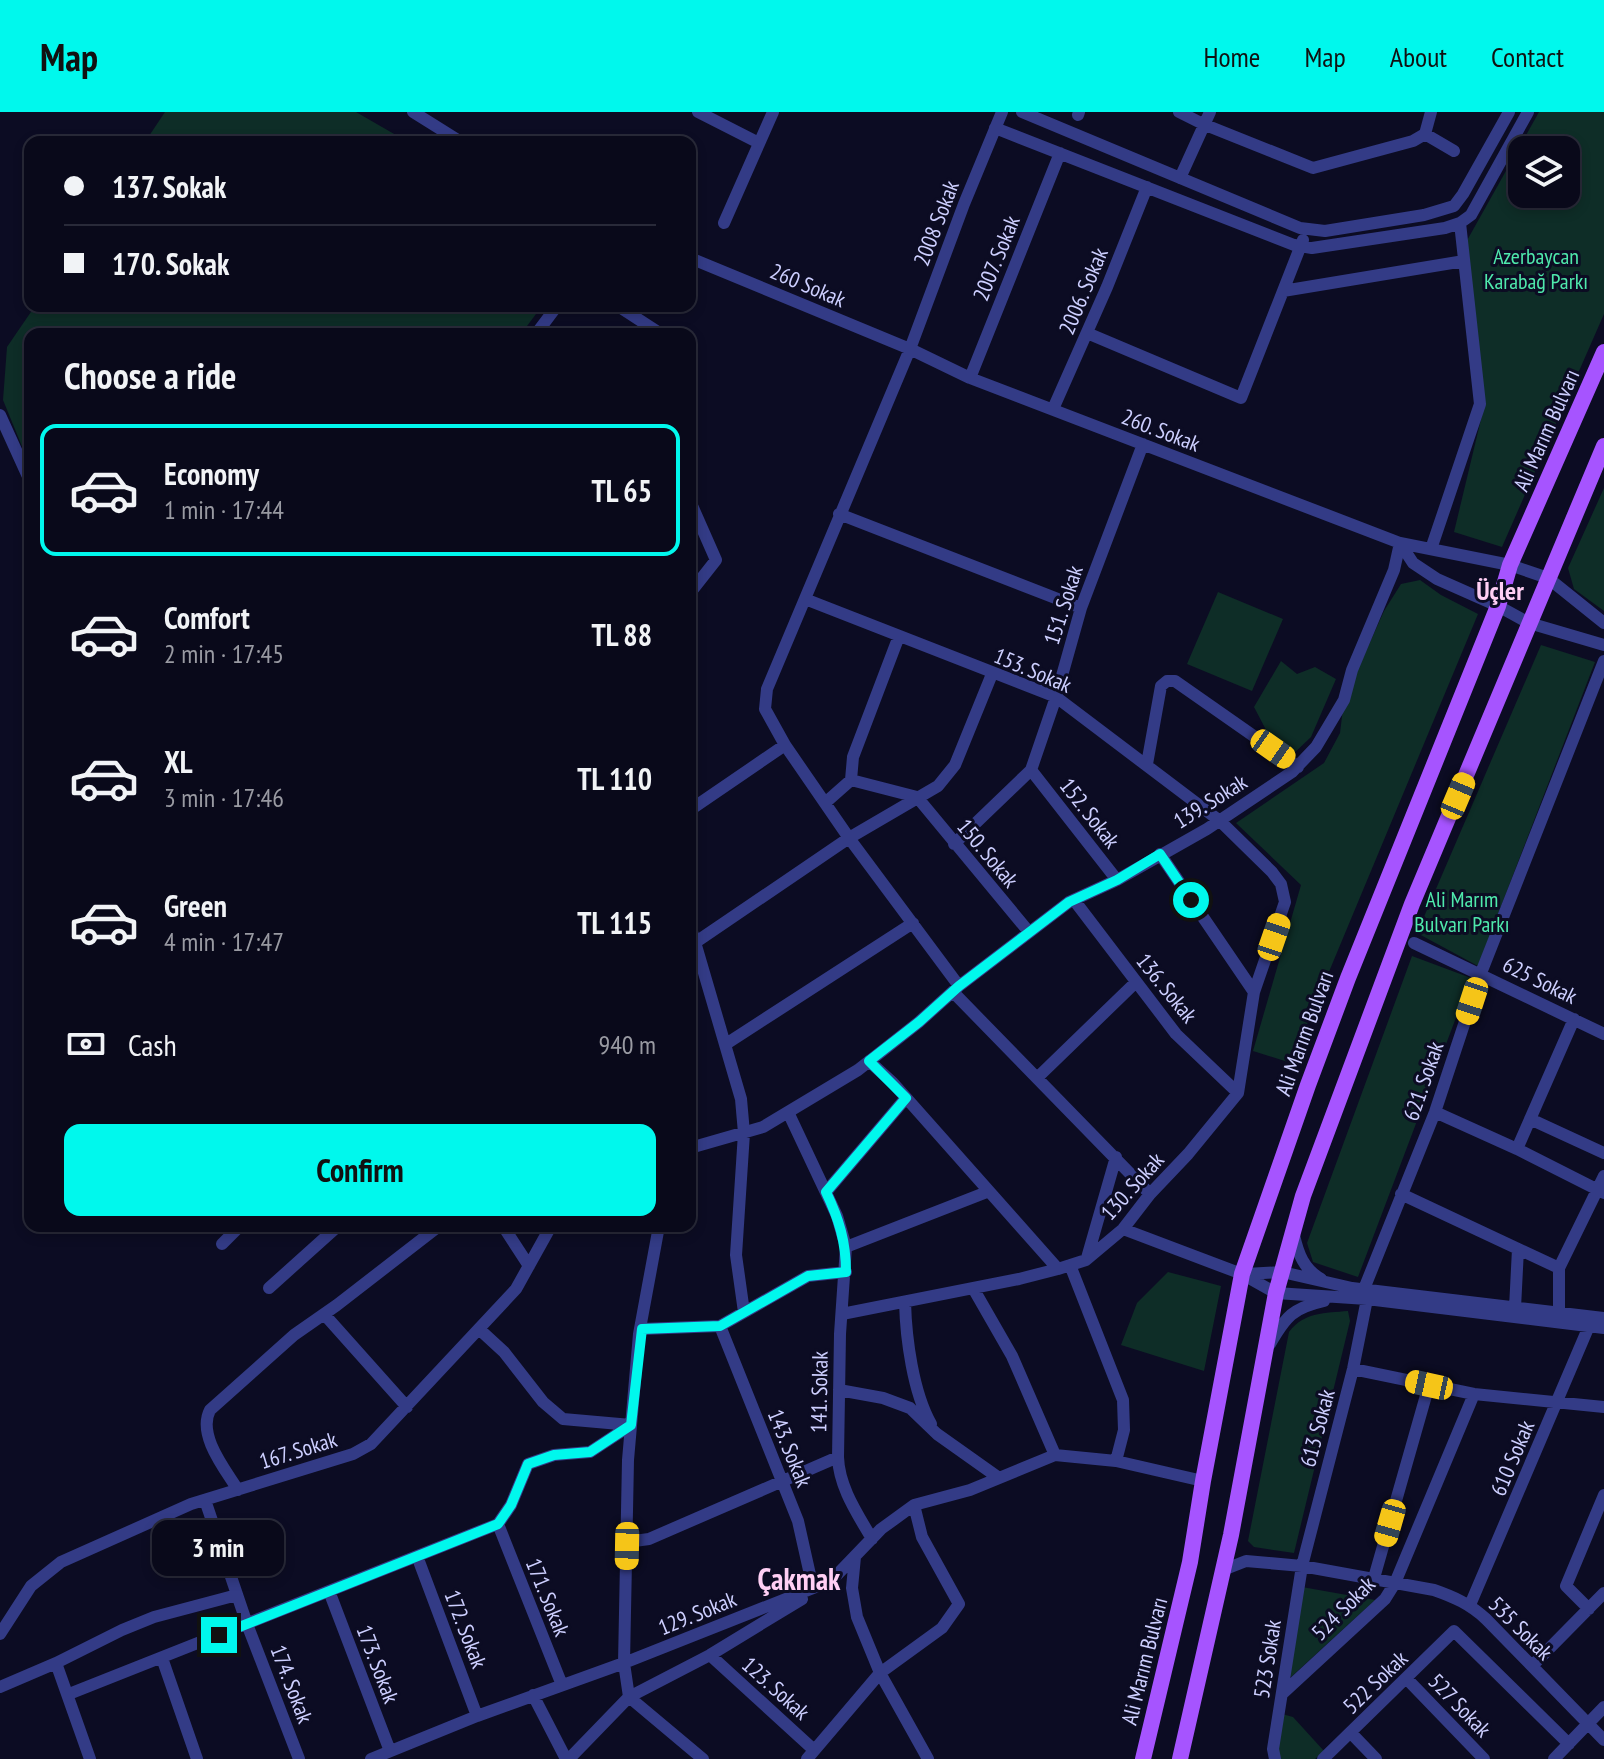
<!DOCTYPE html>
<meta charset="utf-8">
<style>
:root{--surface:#09091a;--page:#121223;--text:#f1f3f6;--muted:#999aa2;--line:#292a39;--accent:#00f8ed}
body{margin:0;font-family:"PT Sans Narrow",sans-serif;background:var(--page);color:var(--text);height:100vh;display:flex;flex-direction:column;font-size:30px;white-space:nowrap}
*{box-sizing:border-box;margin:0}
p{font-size:26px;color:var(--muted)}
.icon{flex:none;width:44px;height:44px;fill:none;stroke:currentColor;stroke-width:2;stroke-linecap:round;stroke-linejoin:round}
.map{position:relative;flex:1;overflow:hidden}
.panel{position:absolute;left:24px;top:216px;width:672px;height:904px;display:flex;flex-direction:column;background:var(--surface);border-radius:16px;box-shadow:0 4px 12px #0003,0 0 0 2px var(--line)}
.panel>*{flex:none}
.banner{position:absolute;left:24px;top:24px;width:672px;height:176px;border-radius:16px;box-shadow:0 4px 12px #0003,0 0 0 2px var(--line);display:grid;align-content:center;height:176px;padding:0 40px;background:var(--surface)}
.buttons{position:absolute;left:1508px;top:24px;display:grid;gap:16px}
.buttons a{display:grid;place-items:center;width:72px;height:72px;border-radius:16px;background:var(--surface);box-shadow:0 4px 12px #0003,0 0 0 2px var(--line);font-size:40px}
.end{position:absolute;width:36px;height:36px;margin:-18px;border:10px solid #00f8ed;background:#111;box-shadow:0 0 0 4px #111}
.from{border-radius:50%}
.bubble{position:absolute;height:56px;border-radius:16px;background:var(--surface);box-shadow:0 4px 12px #0003,0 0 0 2px var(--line);font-size:26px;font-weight:700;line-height:56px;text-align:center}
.car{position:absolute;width:24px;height:48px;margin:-24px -12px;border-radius:10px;box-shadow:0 0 6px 2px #0007;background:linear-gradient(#f5c518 24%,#345 0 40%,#f5c518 0 76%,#345 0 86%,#f5c518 0)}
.banner b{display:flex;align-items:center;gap:28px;height:76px;font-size:30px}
.banner b+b{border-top:2px solid var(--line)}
.banner i{width:20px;height:20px;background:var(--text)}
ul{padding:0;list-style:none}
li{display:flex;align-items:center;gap:24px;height:132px;margin:0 16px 12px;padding:0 24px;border:4px solid transparent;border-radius:16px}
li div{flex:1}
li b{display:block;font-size:30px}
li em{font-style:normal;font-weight:700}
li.current{border-color:var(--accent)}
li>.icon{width:72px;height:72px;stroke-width:1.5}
h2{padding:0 40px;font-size:36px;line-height:96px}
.pay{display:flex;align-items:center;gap:20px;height:88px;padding:0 40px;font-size:30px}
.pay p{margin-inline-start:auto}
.action{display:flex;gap:16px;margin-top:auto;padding:16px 40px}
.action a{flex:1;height:92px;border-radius:16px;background:var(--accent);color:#111;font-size:32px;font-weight:700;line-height:92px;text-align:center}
header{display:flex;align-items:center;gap:48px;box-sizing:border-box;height:112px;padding:0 40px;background:var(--accent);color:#111}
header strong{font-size:38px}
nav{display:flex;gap:44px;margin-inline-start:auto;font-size:28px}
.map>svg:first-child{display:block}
</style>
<header>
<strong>Map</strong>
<nav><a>Home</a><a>Map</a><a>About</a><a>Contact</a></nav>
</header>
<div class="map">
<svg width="1604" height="1647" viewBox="0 0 1604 1647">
<rect width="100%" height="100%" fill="#0c0c23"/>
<path fill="#0e2d27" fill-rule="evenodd" d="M 165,0 L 356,0 L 408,30 L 145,30 Z
M 1539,0 L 1604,0 L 1604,202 L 1502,435 L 1454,420 L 1483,299 L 1465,132 ZM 1522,38 L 1566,38 L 1566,82 L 1522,82 Z
M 35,194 L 542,194 L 521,222 L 30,222 L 30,354 L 3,288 L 7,235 Z
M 1604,376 L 1604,499 L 1574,477 L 1568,456 Z
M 1420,468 L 1441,483 L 1478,502 L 1291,951 L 1253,939 L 1301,773 L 1236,711 L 1324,651 L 1340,621 L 1344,588 L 1384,499 L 1401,472 Z
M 1218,480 L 1283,507 L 1252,579 L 1187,552 Z
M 1541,533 L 1595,550 L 1478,854 L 1417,821 Z
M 1281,549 L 1297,562 L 1315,555 L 1336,567 L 1311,625 L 1290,645 L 1274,633 L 1254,595 Z
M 1412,844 L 1471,866 L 1358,1165 L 1313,1150 L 1307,1131 Z
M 1168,1160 L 1221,1174 L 1204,1259 L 1121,1233 L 1137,1191 Z
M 1348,1199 L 1350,1209 L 1294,1441 L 1254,1435 L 1248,1429 L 1289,1220 C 1304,1200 1325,1201 1348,1199 Z
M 1302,1475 L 1375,1488 L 1291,1565 L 1288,1561 Z
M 1282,1602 L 1293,1605 L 1324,1639 L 1315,1647 L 1279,1647 L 1276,1638 Z"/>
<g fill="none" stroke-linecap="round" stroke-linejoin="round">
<path stroke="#333b86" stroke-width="12" d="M 413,0 L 461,30
M 698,0 L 759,31
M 1022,0 L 1300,116 L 1325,119 L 1424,103 L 1454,94 L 1463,82 L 1509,0
M 1179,0 L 1203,12 L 1313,56 L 1413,29 L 1425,22 L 1431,0
M 1078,3 L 1079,0
M 995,16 L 1294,133 L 1312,136 L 1445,116 L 1460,111 L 1471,103 L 1528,0
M 1425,22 L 1454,39
M 1180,66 L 1210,0
M 724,111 L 773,0
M 690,146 L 910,237 L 970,266 L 1400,431 L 1510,453 L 1548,466 L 1604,511
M 1283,179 L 1464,149
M 618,194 L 661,222
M 1087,221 L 1241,286 L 1303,128
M 536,222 L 557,194
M 970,266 L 1060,41
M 1053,297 L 1107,175 L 1147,75
M 0,303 L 30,369
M 690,389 L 716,448 L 690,481
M 839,402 L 1081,496
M 1400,431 L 1413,451 L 1437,467 L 1498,494 L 1529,511 L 1604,533
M 1431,437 L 1480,292 L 1460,111
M 805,487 L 1056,585 L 1220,709 L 1272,760 L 1281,772 L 1285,790 L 1254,880 L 1238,981 L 1188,1042 L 1150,1082 L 1123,1117 L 1086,1148 L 1058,1157 L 1019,1167 L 842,1202
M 1147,652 L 1161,574 L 1167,569 L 1175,569 L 1298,655
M 1031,658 L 1117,768
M 851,668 L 917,685
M 917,685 L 1029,820
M 825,691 L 851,668 L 853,645 L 899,524
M 690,698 L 785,633
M 954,732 L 1031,658 L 1056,585 L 1081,496 L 1143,332
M 1160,742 L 1254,880
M 1074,788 L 1176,922 L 1238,981
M 690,813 L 741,987 L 744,1021 L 736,1143 L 744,1200
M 696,830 L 849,726 L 938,674 L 955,653 L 992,562
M 1414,831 L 1604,922
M 959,874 L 849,726 L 785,633 L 765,597 L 767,577 L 910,237 L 964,92 L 1002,0
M 953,880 L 1150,1082
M 726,932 L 913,811
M 869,949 L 893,971 L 1058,1157
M 1038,965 L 1135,871
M 1435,1000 L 1517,1037 L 1604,1081
M 1530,1007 L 1604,1041
M 690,1036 L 763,1015 L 858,958 L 919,910 L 959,874 L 1069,790 L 1117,768 L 1207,717 L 1292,660 L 1316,635 L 1344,588 L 1352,558 L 1394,458 L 1400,431
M 1517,1037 L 1574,907
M 826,1080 L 906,986
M 1401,1082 L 1559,1156
M 503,1114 L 529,1154
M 659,1114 L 639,1222 L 628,1348 L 624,1551 L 629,1585 L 703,1647
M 1123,1117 L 1242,1162 L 1276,1181 L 1367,1187 L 1604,1216
M 1294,1123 C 1298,1142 1304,1157 1321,1167
M 222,1132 L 240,1114
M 846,1135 L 987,1080
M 1087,1146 L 1116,1045
M 1070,1153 L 1123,1288 L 1124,1318 L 1116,1349
M 1246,1162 L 1282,1160 L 1352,1176 L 1604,1206
M 269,1176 L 338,1114
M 973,1176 L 1012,1244 L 1055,1343
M 1364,1177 L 1435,1000 L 1481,861 L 1604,549
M 905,1190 C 906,1227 913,1280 931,1312
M 1515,1196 L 1518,1137
M 1559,1201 L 1559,1156 L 1604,1064
M 324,1202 L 407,1295
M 720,1214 L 798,1409 L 813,1476
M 479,1217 L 504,1240 L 543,1290 L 563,1307 L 631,1313
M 642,1217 L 720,1214 L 808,1164 L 846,1160
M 1270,1232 C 1286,1204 1293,1196 1324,1189
M 1353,1257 L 1474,1282 L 1604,1295
M 839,1278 L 883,1286 L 910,1296 L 937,1322 L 999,1366
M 838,1345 C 839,1375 857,1401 872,1427
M 238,1378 C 225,1357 197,1323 210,1298 L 294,1223 L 337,1193 L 439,1114
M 205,1388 L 247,1512 L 299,1647
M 498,1412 L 562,1573
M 627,1430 L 649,1427 L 838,1345 L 840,1222 L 846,1135 L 837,1104 L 788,1000
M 417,1444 L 477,1604
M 855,1445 L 852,1476 L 857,1505 L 880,1561 L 928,1647
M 1223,1458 L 1246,1449 L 1302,1454 L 1434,1478 C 1454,1485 1470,1492 1486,1507 L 1604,1628
M 1374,1466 L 1429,1273
M 329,1479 L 390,1639
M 1470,1493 L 1589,1214
M 1589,1497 L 1566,1474 L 1604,1383
M 0,1522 L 31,1474 L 61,1450 L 191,1392 L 353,1342 L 371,1332 L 516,1177 L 551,1114
M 710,1543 L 814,1638
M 162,1546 L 197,1647
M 56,1551 L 90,1647
M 1532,1554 L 1604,1481
M 1407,1567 L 1484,1647
M 0,1575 L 56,1551 L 122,1518 L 154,1505 L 237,1483
M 1283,1581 L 1385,1487 L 1395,1471 L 1474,1282
M 69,1582 L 498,1412 L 511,1393 L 528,1352 L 554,1343 L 590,1340 L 631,1313
M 533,1583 L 566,1647
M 1351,1621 L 1376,1647
M 371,1647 L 477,1604 L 624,1551 L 831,1469 L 881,1417 L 914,1393 L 970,1378 L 1055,1343 L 1116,1349 L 1203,1369
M 569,1647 L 629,1585 L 710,1543 L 802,1487
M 807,1647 L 880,1561 L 942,1516 L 959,1492 L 922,1425 L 914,1393
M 1275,1647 L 1273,1637 L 1302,1454 L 1353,1257 L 1367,1187
M 1323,1647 L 1454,1519 L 1569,1632
M 1554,1647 L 1604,1595"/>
<path stroke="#a654ff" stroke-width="16" d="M 1143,1647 L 1190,1450 L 1203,1369 L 1242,1162 L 1308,973 L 1348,866 L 1498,494 L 1510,453 L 1604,240
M 1180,1647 L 1231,1423 L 1276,1181 L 1303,1084 L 1412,792 L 1604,334"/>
</g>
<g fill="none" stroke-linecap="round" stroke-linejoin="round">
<path stroke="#00f8ed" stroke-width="10" d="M 219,1523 L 498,1412 L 511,1393 L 528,1352 L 554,1343 L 590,1340 L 631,1313 L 642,1217 L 720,1214 L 808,1164 L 846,1160 C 846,1130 839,1107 826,1080 L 906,986 L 869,949 L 919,910 L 959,874 L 1069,790 L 1117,768 L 1160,742 L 1191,788"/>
</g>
<g text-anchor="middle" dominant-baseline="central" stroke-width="6" stroke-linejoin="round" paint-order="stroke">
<g font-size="22" fill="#cdcfff" stroke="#0c0c23">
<text transform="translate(936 111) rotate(-69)">2008 Sokak</text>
<text transform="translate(996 146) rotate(-68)">2007. Sokak</text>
<text transform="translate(808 173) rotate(23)">260 Sokak</text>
<text transform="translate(1083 179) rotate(-67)">2006. Sokak</text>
<text transform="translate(1161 318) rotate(21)">260. Sokak</text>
<text transform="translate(1546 318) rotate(-66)">Ali Marım Bulvarı</text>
<text transform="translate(1063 493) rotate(-72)">151. Sokak</text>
<text transform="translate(1033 558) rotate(23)">153. Sokak</text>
<text transform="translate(1210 689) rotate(-32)">139. Sokak</text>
<text transform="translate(1090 701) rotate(52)">152. Sokak</text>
<text transform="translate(988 741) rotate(50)">150. Sokak</text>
<text transform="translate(1540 868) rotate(26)">625 Sokak</text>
<text transform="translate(1167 876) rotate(51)">136. Sokak</text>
<text transform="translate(1304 921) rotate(-70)">Ali Marım Bulvarı</text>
<text transform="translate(1423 969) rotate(-71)">621. Sokak</text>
<text transform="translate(1132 1074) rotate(-48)">130. Sokak</text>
<text transform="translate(819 1280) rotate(-89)">141. Sokak</text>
<text transform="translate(1317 1316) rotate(-75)">613 Sokak</text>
<text transform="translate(790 1336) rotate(68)">143. Sokak</text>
<text transform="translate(298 1338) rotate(-17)">167. Sokak</text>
<text transform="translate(1512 1346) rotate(-67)">610 Sokak</text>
<text transform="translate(548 1485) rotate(68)">171. Sokak</text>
<text transform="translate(1343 1496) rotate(-45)">524 Sokak</text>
<text transform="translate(697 1501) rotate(-22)">129. Sokak</text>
<text transform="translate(1521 1516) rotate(45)">535 Sokak</text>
<text transform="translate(466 1517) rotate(69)">172. Sokak</text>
<text transform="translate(1267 1547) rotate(-81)">523 Sokak</text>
<text transform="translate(1144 1549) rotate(-76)">Ali Marım Bulvarı</text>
<text transform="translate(378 1552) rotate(69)">173. Sokak</text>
<text transform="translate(1375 1570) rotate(-44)">522 Sokak</text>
<text transform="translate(292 1572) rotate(69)">174. Sokak</text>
<text transform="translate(776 1576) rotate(42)">123. Sokak</text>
<text transform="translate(1460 1593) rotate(46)">527 Sokak</text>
</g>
<g font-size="22" fill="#4fe9ac" stroke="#0c0c23">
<text x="1536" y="144">Azerbaycan<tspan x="1536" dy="25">Karabağ Parkı</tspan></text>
<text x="1462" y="787">Ali Marım<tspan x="1462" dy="25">Bulvarı Parkı</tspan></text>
</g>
<g font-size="26" font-weight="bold" fill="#ffcff4" stroke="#0c0c23">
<text x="1500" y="478">Üçler</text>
</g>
<g font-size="30" font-weight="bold" fill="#ffcff4" stroke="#0c0c23">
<text x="799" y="1466">Çakmak</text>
</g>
</g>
</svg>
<div class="buttons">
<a><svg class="icon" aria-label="layers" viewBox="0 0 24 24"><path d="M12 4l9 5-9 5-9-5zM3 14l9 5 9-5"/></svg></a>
</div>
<i class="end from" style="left:1191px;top:788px"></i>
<i class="end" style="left:219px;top:1523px"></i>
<div class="bubble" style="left:152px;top:1408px;width:132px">3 min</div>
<i class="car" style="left:1273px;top:637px;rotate:125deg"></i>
<i class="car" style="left:1458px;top:684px;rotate:23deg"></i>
<i class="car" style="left:1274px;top:825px;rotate:19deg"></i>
<i class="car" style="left:1472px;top:889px;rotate:198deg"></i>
<i class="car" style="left:1429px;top:1273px;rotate:282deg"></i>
<i class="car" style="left:1390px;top:1411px;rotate:196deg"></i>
<i class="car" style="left:627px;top:1434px;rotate:181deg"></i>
<div class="banner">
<b><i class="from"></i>137. Sokak</b>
<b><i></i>170. Sokak</b>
</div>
<section class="panel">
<h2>Choose a ride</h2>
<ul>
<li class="current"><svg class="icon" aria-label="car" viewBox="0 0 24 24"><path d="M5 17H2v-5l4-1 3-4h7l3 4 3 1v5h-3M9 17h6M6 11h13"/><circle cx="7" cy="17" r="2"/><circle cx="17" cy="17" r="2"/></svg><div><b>Economy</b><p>1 min · 17:44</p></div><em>TL 65</em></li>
<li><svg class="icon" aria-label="car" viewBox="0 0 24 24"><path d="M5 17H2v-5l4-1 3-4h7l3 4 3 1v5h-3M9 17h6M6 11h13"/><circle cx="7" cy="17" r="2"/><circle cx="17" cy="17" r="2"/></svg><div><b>Comfort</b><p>2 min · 17:45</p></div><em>TL 88</em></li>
<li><svg class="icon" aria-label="car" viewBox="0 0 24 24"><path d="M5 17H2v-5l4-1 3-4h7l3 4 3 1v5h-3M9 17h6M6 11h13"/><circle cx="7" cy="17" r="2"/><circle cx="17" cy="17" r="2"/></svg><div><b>XL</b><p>3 min · 17:46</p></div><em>TL 110</em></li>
<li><svg class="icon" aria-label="car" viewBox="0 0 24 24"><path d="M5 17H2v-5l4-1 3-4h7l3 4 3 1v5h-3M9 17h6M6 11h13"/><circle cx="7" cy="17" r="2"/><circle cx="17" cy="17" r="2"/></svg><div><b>Green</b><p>4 min · 17:47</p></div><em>TL 115</em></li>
</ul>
<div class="pay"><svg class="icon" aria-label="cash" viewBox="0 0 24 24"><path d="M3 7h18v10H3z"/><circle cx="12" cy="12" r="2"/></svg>Cash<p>940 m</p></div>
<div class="action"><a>Confirm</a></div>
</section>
</div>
